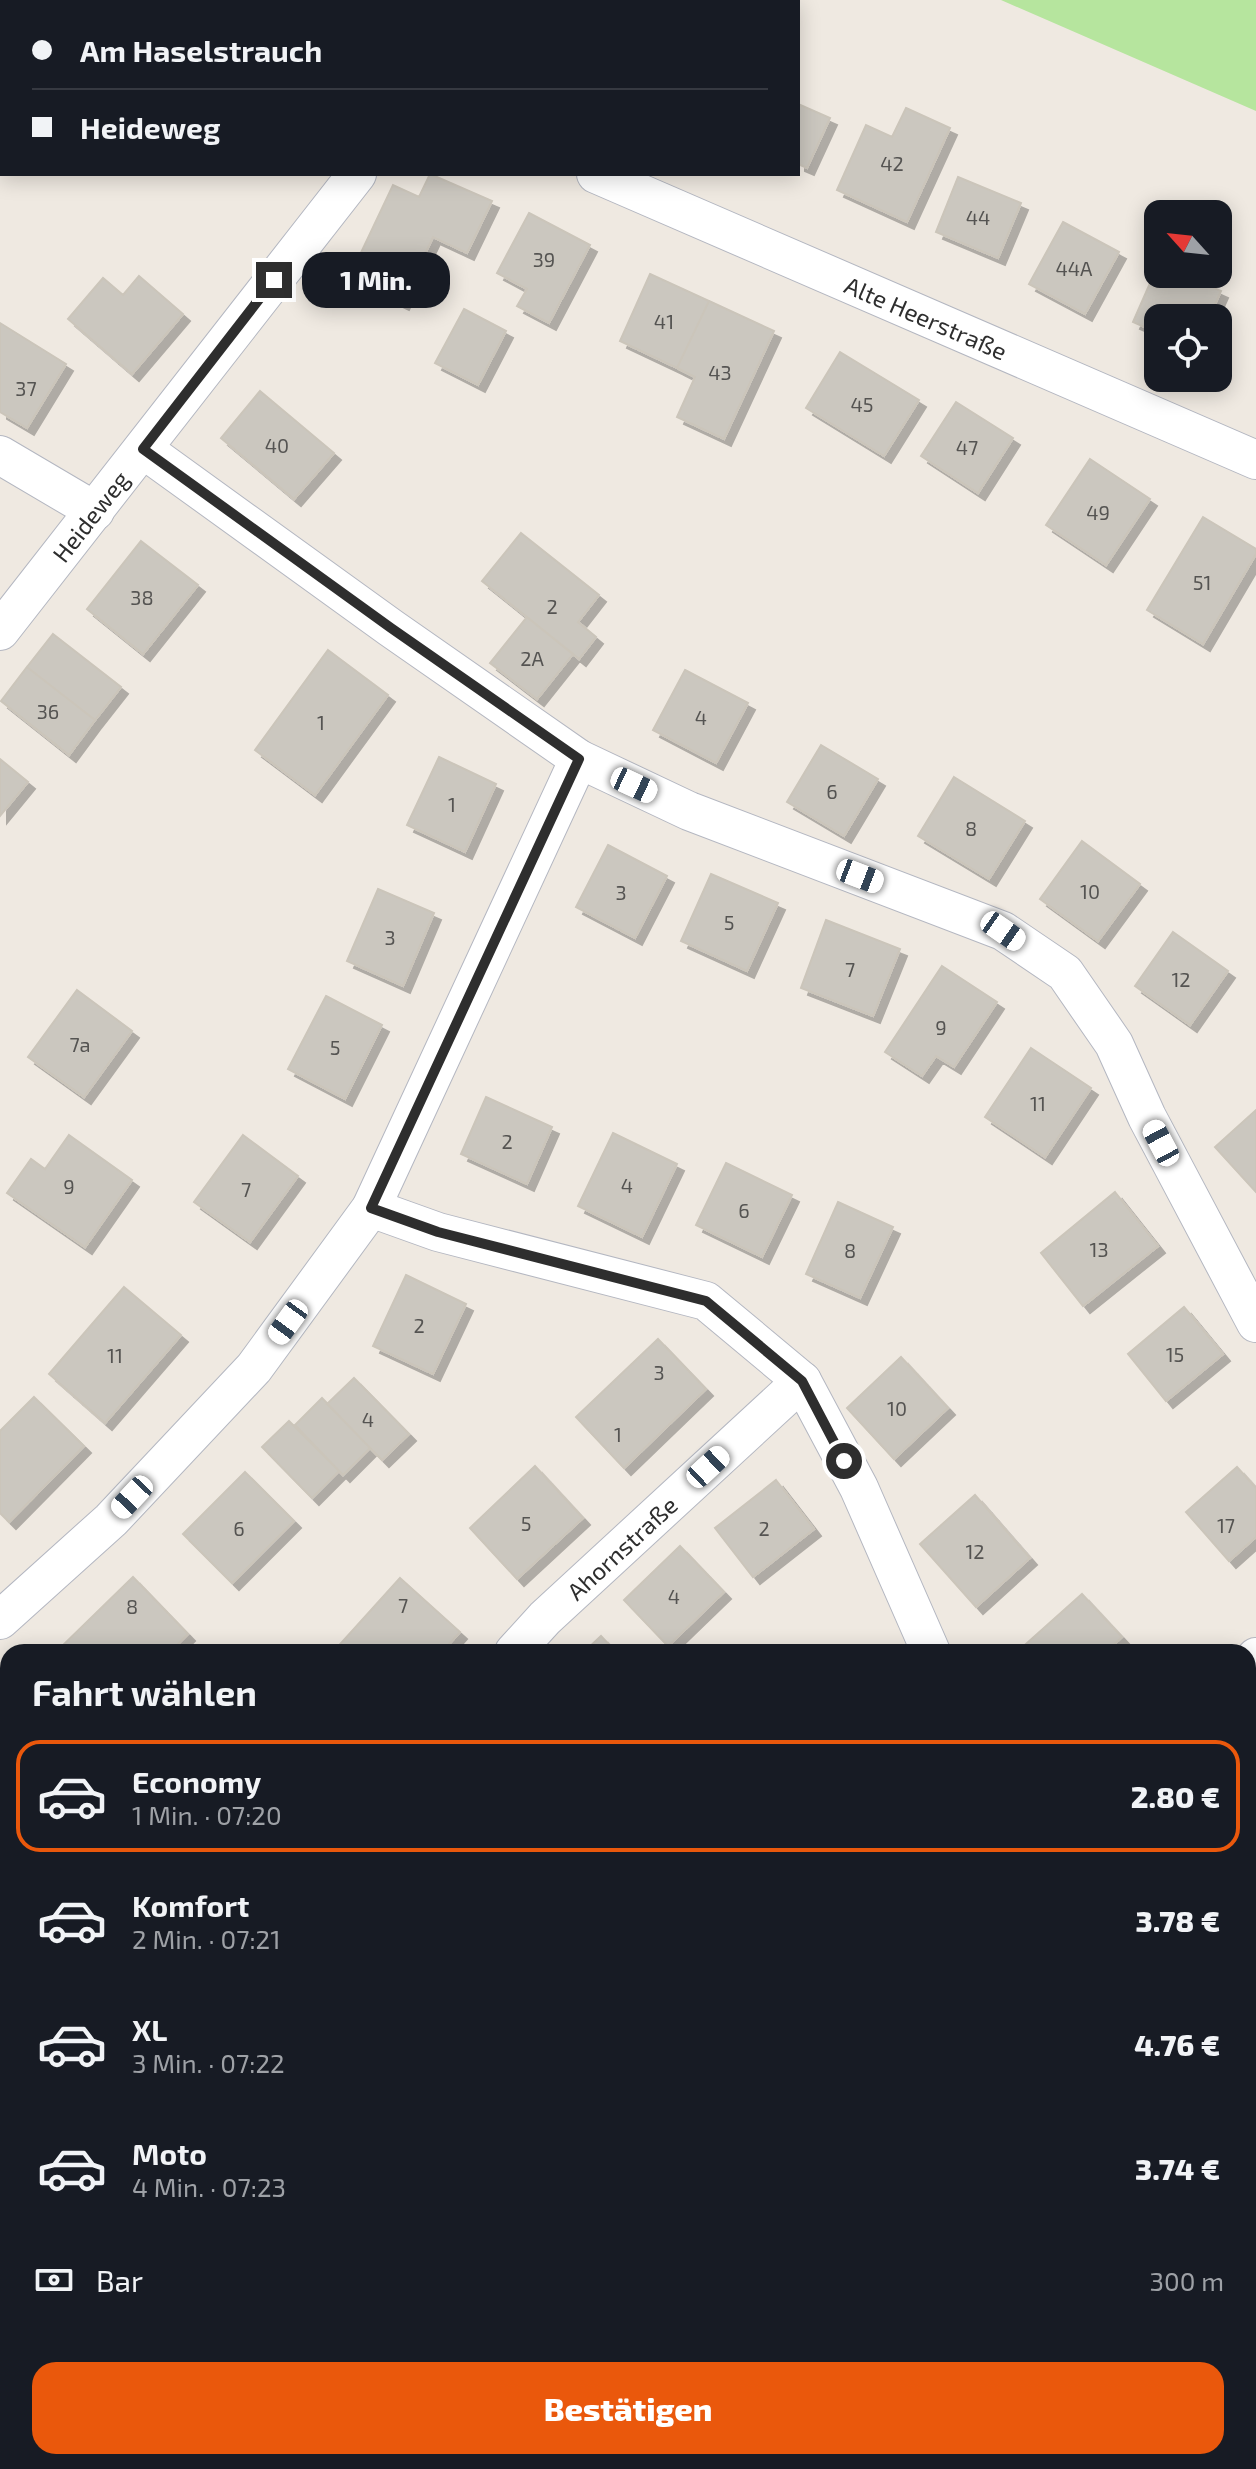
<!DOCTYPE html>
<html lang="de">
<meta charset="utf-8">
<style>
:root{--surface:#171b24;--page:#20242c;--text:#f1f3f6;--muted:#9ea1a6;--line:#363941;--accent:#ea580c}
body{margin:0;font-family:"Exo 2",sans-serif;background:var(--page);color:var(--text);height:100vh;display:flex;flex-direction:column;font-size:30px;white-space:nowrap}
*{box-sizing:border-box;margin:0}
p{font-size:26px;color:var(--muted)}
.icon{flex:none;width:44px;height:44px;fill:none;stroke:currentColor;stroke-width:2;stroke-linecap:round;stroke-linejoin:round}
.map{position:relative;flex:1;overflow:hidden}
.details{position:absolute;left:0px;top:1644px;width:1256px;height:826px;display:flex;flex-direction:column;background:var(--surface);border-radius:24px 24px 0 0;box-shadow:0 4px 20px #0003}
.details>*{flex:none}
.banner{position:absolute;left:0px;top:0px;width:800px;height:176px;box-shadow:0 4px 20px #0003;display:grid;align-content:center;height:176px;padding:0 32px;background:var(--surface)}
.needle{width:52px;rotate:297deg}
.tools{position:absolute;left:1144px;top:200px;display:grid;gap:16px}
.tools a{display:grid;place-items:center;width:88px;height:88px;border-radius:16px;background:var(--surface);box-shadow:0 4px 20px #0003;font-size:40px}
.end{position:absolute;width:36px;height:36px;margin:-18px;border:10px solid #2e2e2e;background:#fff;box-shadow:0 0 0 4px #fff}
.from{border-radius:50%}
.bubble{position:absolute;height:56px;border-radius:24px;background:var(--surface);box-shadow:0 4px 20px #0003;font-size:26px;font-weight:800;line-height:56px;text-align:center}
.car{position:absolute;width:24px;height:48px;margin:-24px -12px;border-radius:10px;box-shadow:0 0 6px 2px #0007;background:linear-gradient(#fff 24%,#345 0 40%,#fff 0 76%,#345 0 86%,#fff 0)}
.banner b{display:flex;align-items:center;gap:28px;height:76px;font-size:30px}
.banner b+b{border-top:2px solid var(--line)}
.banner i{width:20px;height:20px;background:var(--text)}
ul{padding:0;list-style:none}
li{display:flex;align-items:center;gap:24px;height:112px;margin:0 16px 12px;padding:0 16px;border:4px solid transparent;border-radius:24px}
li div{flex:1}
li b{display:block;font-size:30px}
li em{font-style:normal;font-weight:800}
li.active{border-color:var(--accent)}
li>.icon{width:72px;height:72px;stroke-width:1.5}
h2{padding:0 32px;font-size:36px;line-height:96px}
.pay{display:flex;align-items:center;gap:20px;height:88px;padding:0 32px;font-size:30px}
.pay p{margin-inline-start:auto}
.button{display:flex;gap:16px;margin-top:auto;padding:16px 32px}
.button a{flex:1;height:92px;border-radius:24px;background:var(--accent);color:#fff;font-size:32px;font-weight:800;line-height:92px;text-align:center}
.map>svg:first-child{display:block}
</style>
<div class="map">
<svg width="1256" height="2469" viewBox="0 0 1256 2469">
<defs>
<filter id="shadow"><feDropShadow dx="7" dy="7" stdDeviation="0" flood-color="#0004"/></filter>
</defs>
<rect width="100%" height="100%" fill="#efe9e1"/>
<path fill="#b6e59e" d="M 1001,0 L 1256,0 L 1256,111 Z
M 1256,2061 L 1256,2194 L 1248,2195 L 1248,2063 Z"/>
<path fill="#cbc7bf" stroke="#cbc5ba" stroke-width="2" filter="url(#shadow)" d="M 577,0 L 665,0 L 576,2 Z
M 798,104 L 830,118 L 807,168 L 798,164 Z
M 906,108 L 950,128 L 907,222 L 837,190 L 866,125 L 892,137 Z
M 430,174 L 492,201 L 467,253 L 433,237 L 402,303 L 349,278 L 393,185 L 419,197 Z
M 958,177 L 1021,203 L 998,258 L 936,232 Z
M 529,213 L 590,245 L 549,323 L 517,306 L 527,289 L 497,273 Z
M 1063,222 L 1119,252 L 1085,314 L 1029,284 Z
M 1158,265 L 1158,274 L 1183,274 L 1221,291 L 1209,318 L 1158,318 L 1158,333 L 1133,322 Z
M 650,274 L 709,301 L 677,368 L 620,341 Z
M 139,276 L 183,314 L 132,374 L 68,319 L 103,278 L 123,295 Z
M 709,301 L 774,331 L 724,439 L 677,417 L 695,377 L 677,368 Z
M 464,309 L 506,331 L 478,385 L 435,363 Z
M 0,323 L 66,364 L 27,428 L 0,412 Z
M 840,352 L 919,400 L 884,456 L 806,408 Z
M 260,391 L 334,453 L 294,499 L 221,438 Z
M 956,402 L 1013,438 L 978,493 L 921,456 Z
M 1090,459 L 1150,499 L 1106,565 L 1046,525 Z
M 1203,517 L 1256,549 L 1256,554 L 1203,644 L 1147,610 Z
M 521,533 L 599,595 L 578,622 L 596,637 L 579,659 L 482,581 Z
M 141,541 L 198,585 L 143,654 L 87,609 Z
M 527,617 L 573,654 L 537,699 L 490,663 Z
M 53,634 L 121,687 L 95,720 L 27,667 Z
M 328,650 L 388,695 L 315,795 L 255,750 Z
M 27,667 L 95,720 L 69,755 L 1,701 Z
M 685,670 L 748,703 L 716,763 L 653,730 Z
M 821,745 L 878,779 L 844,836 L 787,802 Z
M 439,757 L 496,784 L 465,852 L 407,825 Z
M 0,759 L 28,782 L 0,816 Z
M 954,777 L 1025,821 L 989,879 L 918,836 Z
M 1082,841 L 1140,884 L 1098,941 L 1040,899 Z
M 608,845 L 667,876 L 635,938 L 576,907 Z
M 711,874 L 778,903 L 747,971 L 681,941 Z
M 378,889 L 434,913 L 403,986 L 347,961 Z
M 826,920 L 900,949 L 873,1016 L 801,988 Z
M 1173,932 L 1228,971 L 1190,1025 L 1135,986 Z
M 942,966 L 997,1002 L 954,1067 L 936,1056 L 922,1076 L 885,1052 Z
M 77,990 L 132,1031 L 84,1097 L 28,1057 Z
M 326,996 L 382,1025 L 345,1099 L 288,1069 Z
M 1031,1048 L 1091,1088 L 1045,1157 L 985,1117 Z
M 486,1097 L 552,1127 L 527,1184 L 461,1154 Z
M 1256,1110 L 1256,1192 L 1215,1147 Z
M 613,1133 L 677,1164 L 642,1237 L 578,1206 Z
M 69,1135 L 132,1180 L 85,1247 L 7,1193 L 31,1159 L 45,1169 Z
M 243,1135 L 298,1176 L 250,1242 L 194,1202 Z
M 726,1163 L 792,1195 L 762,1257 L 696,1225 Z
M 1115,1192 L 1158,1246 L 1083,1306 L 1041,1253 Z
M 838,1202 L 893,1227 L 860,1298 L 806,1274 Z
M 406,1275 L 466,1304 L 433,1374 L 373,1346 Z
M 124,1287 L 181,1335 L 105,1423 L 49,1374 Z
M 1184,1307 L 1223,1354 L 1166,1401 L 1128,1354 Z
M 658,1339 L 706,1389 L 624,1468 L 576,1417 Z
M 901,1357 L 948,1408 L 894,1459 L 847,1408 Z
M 354,1378 L 409,1434 L 382,1460 L 327,1404 Z
M 34,1397 L 84,1446 L 9,1522 L 0,1513 L 0,1431 Z
M 322,1398 L 370,1448 L 343,1475 L 295,1425 Z
M 289,1421 L 339,1471 L 312,1498 L 262,1447 Z
M 535,1466 L 583,1518 L 517,1579 L 470,1528 Z
M 1237,1467 L 1256,1488 L 1256,1537 L 1229,1561 L 1186,1512 Z
M 245,1472 L 294,1521 L 232,1583 L 183,1534 Z
M 776,1480 L 814,1529 L 753,1577 L 715,1528 Z
M 975,1495 L 1030,1558 L 976,1607 L 920,1544 Z
M 680,1546 L 724,1592 L 668,1646 L 624,1600 Z
M 133,1577 L 188,1634 L 170,1652 L 63,1652 L 60,1648 Z
M 400,1578 L 460,1632 L 442,1652 L 333,1652 Z
M 1082,1594 L 1122,1637 L 1106,1652 L 1017,1652 Z
M 601,1636 L 616,1652 L 584,1652 Z
M 4,1774 L 8,1776 L 8,1843 L 0,1856 L 0,1780 Z
M 1248,1845 L 1256,1855 L 1256,1910 L 1248,1917 Z
M 8,2258 L 8,2330 L 0,2333 L 0,2261 Z
M 8,2430 L 8,2462 L 30,2462 L 32,2469 L 0,2469 L 0,2433 Z"/>
<g fill="none" stroke-linecap="round" stroke-linejoin="round">
<defs>
<g id="street">
<path d="M 217,0 L 222,2"/>
<path id="s1" d="M 596,174 L 1256,460"/>
<path d="M 143,449 L 391,628 L 579,759 L 689,811 L 1003,931 L 1065,973 L 1114,1044 L 1147,1117 L 1256,1323"/>
<path d="M 0,455 L 95,511"/>
<path id="s2" d="M 0,631 L 357,174"/>
<path d="M 371,1208 L 438,1232 L 706,1301 L 802,1381 L 859,1488 L 931,1652"/>
<path d="M 0,1620 L 111,1520 L 254,1368 L 371,1208 L 579,759"/>
<path id="s3" d="M 514,1652 L 545,1618 L 802,1381"/>
<path d="M 1248,1666 L 1256,1657"/>
<path d="M 0,1701 L 8,1705"/>
<path d="M 1248,2218 L 1256,2217"/>
</g>
</defs>
<use href="#street" stroke="#b4b7c1" stroke-width="40"/>
<use href="#street" stroke="#fff" stroke-width="38"/>
</g>
<g fill="none" stroke-linecap="round" stroke-linejoin="round">
<path stroke="#2e2e2e" stroke-width="10" d="M 274,280 L 143,449 L 391,628 L 579,759 L 371,1208 L 438,1232 L 706,1301 L 802,1381 L 844,1461"/>
</g>
<g text-anchor="middle" dominant-baseline="central" stroke-width="7" stroke-linejoin="round" paint-order="stroke">
<g font-size="20" fill="#555452">
<text x="892" y="163">42</text>
<text x="978" y="217">44</text>
<text x="544" y="259">39</text>
<text x="1074" y="268">44A</text>
<text x="664" y="321">41</text>
<text x="720" y="372">43</text>
<text x="26" y="388">37</text>
<text x="862" y="404">45</text>
<text x="277" y="445">40</text>
<text x="967" y="447">47</text>
<text x="1098" y="512">49</text>
<text x="1202" y="582">51</text>
<text x="142" y="597">38</text>
<text x="552" y="606">2</text>
<text x="532" y="658">2A</text>
<text x="48" y="711">36</text>
<text x="701" y="717">4</text>
<text x="321" y="722">1</text>
<text x="832" y="791">6</text>
<text x="452" y="804">1</text>
<text x="971" y="828">8</text>
<text x="1090" y="891">10</text>
<text x="621" y="892">3</text>
<text x="729" y="922">5</text>
<text x="390" y="937">3</text>
<text x="850" y="969">7</text>
<text x="1181" y="979">12</text>
<text x="941" y="1027">9</text>
<text x="80" y="1044">7a</text>
<text x="335" y="1047">5</text>
<text x="1038" y="1103">11</text>
<text x="507" y="1141">2</text>
<text x="627" y="1185">4</text>
<text x="69" y="1186">9</text>
<text x="246" y="1189">7</text>
<text x="744" y="1210">6</text>
<text x="1099" y="1249">13</text>
<text x="850" y="1250">8</text>
<text x="419" y="1325">2</text>
<text x="1175" y="1354">15</text>
<text x="115" y="1355">11</text>
<text x="659" y="1372">3</text>
<text x="897" y="1408">10</text>
<text x="368" y="1419">4</text>
<text x="618" y="1434">1</text>
<text x="526" y="1523">5</text>
<text x="1226" y="1525">17</text>
<text x="239" y="1528">6</text>
<text x="764" y="1528">2</text>
<text x="975" y="1551">12</text>
<text x="674" y="1596">4</text>
<text x="403" y="1605">7</text>
<text x="132" y="1606">8</text>
</g>
<g font-size="24" fill="#2e2e2e" stroke="#fff">
<text stroke="none"><textPath href="#s1" startOffset="360">Alte Heerstraße</textPath></text>
<text stroke="none"><textPath href="#s2" startOffset="146">Heideweg</textPath></text>
<text stroke="none"><textPath href="#s3" startOffset="150">Ahornstraße</textPath></text>
</g>
</g>
</svg>
<div class="tools">
<a><svg class="needle" viewBox="-14 -14 28 28"><path d="M0-13l5 13h-10z" fill="#e53935"/><path d="M0 13l5-13h-10z" fill="#9ea1a6"/></svg></a>
<a><svg class="icon" aria-label="locate" viewBox="0 0 24 24"><circle cx="12" cy="12" r="6"/><path d="M12 2v4M12 18v4M2 12h4M18 12h4"/></svg></a>
</div>
<i class="end from" style="left:844px;top:1461px"></i>
<i class="end" style="left:274px;top:280px"></i>
<div class="bubble" style="left:302px;top:252px;width:148px">1 Min.</div>
<i class="car" style="left:634px;top:785px;rotate:115deg"></i>
<i class="car" style="left:860px;top:876px;rotate:111deg"></i>
<i class="car" style="left:1003px;top:931px;rotate:125deg"></i>
<i class="car" style="left:1161px;top:1143px;rotate:332deg"></i>
<i class="car" style="left:288px;top:1322px;rotate:216deg"></i>
<i class="car" style="left:708px;top:1467px;rotate:47deg"></i>
<i class="car" style="left:132px;top:1497px;rotate:223deg"></i>
<div class="banner">
<b><i class="from"></i>Am Haselstrauch</b>
<b><i></i>Heideweg</b>
</div>
<section class="details">
<h2>Fahrt wählen</h2>
<ul>
<li class="active"><svg class="icon" aria-label="car" viewBox="0 0 24 24"><path d="M5 17H2v-5l4-1 3-4h7l3 4 3 1v5h-3M9 17h6M6 11h13"/><circle cx="7" cy="17" r="2"/><circle cx="17" cy="17" r="2"/></svg><div><b>Economy</b><p>1 Min. · 07:20</p></div><em>2.80 €</em></li>
<li><svg class="icon" aria-label="car" viewBox="0 0 24 24"><path d="M5 17H2v-5l4-1 3-4h7l3 4 3 1v5h-3M9 17h6M6 11h13"/><circle cx="7" cy="17" r="2"/><circle cx="17" cy="17" r="2"/></svg><div><b>Komfort</b><p>2 Min. · 07:21</p></div><em>3.78 €</em></li>
<li><svg class="icon" aria-label="car" viewBox="0 0 24 24"><path d="M5 17H2v-5l4-1 3-4h7l3 4 3 1v5h-3M9 17h6M6 11h13"/><circle cx="7" cy="17" r="2"/><circle cx="17" cy="17" r="2"/></svg><div><b>XL</b><p>3 Min. · 07:22</p></div><em>4.76 €</em></li>
<li><svg class="icon" aria-label="car" viewBox="0 0 24 24"><path d="M5 17H2v-5l4-1 3-4h7l3 4 3 1v5h-3M9 17h6M6 11h13"/><circle cx="7" cy="17" r="2"/><circle cx="17" cy="17" r="2"/></svg><div><b>Moto</b><p>4 Min. · 07:23</p></div><em>3.74 €</em></li>
</ul>
<div class="pay"><svg class="icon" aria-label="cash" viewBox="0 0 24 24"><path d="M3 7h18v10H3z"/><circle cx="12" cy="12" r="2"/></svg>Bar<p>300 m</p></div>
<div class="button"><a>Bestätigen</a></div>
</section>
</div>
